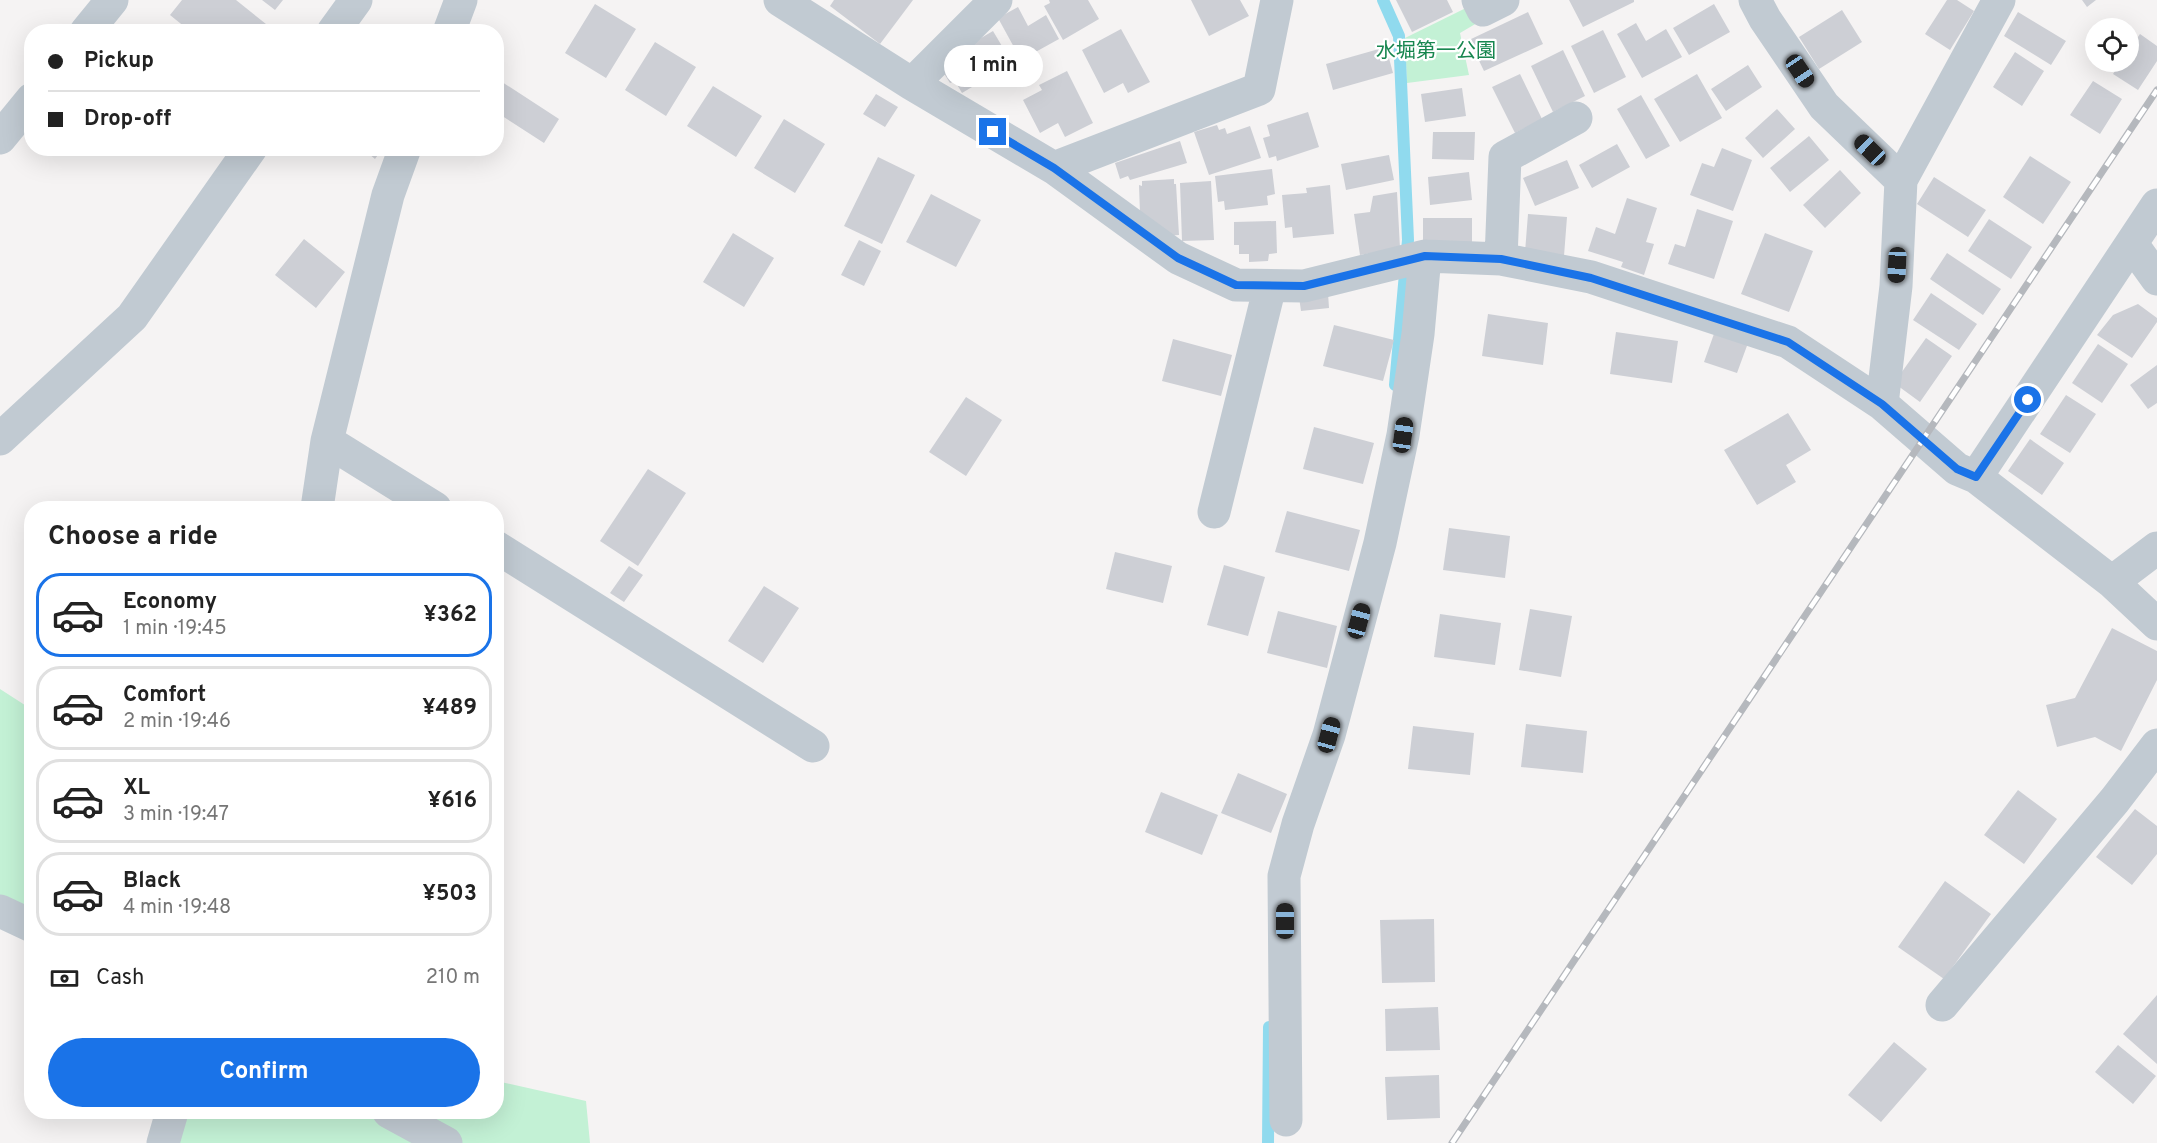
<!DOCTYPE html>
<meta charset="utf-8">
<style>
:root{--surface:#fff;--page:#f6f6f6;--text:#222;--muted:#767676;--line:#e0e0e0;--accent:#1a73e8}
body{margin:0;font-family:Overpass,"Noto Sans JP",sans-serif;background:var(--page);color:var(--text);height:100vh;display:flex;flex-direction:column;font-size:22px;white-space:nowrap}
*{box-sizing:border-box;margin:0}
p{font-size:20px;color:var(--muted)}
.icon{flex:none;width:33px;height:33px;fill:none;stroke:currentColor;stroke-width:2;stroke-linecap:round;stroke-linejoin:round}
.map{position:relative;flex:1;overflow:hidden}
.panel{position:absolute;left:24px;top:501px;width:480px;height:618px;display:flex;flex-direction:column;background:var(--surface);border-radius:24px;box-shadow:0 6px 24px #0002}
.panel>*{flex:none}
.hud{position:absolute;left:24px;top:24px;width:480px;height:132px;border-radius:24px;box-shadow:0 6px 24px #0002;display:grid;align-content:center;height:132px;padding:0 24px;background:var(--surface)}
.buttons{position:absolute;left:2085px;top:18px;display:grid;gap:12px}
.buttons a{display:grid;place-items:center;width:54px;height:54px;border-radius:50%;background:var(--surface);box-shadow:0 6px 24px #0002;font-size:30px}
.end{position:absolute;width:27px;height:27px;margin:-14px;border:8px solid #1a73e8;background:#fff;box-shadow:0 0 0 3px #fff}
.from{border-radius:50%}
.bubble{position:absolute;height:42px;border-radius:21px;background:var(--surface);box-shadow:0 6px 24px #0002;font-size:20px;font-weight:700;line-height:42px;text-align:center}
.car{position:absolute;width:18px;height:36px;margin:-18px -9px;border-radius:8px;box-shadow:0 0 4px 2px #0007;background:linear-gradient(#222 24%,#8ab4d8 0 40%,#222 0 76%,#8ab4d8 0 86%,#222 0)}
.hud b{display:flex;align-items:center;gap:21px;height:57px;font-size:22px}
.hud b+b{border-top:2px solid var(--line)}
.hud i{width:15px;height:15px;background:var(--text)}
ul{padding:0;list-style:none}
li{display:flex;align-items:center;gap:18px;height:84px;margin:0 12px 9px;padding:0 12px;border:3px solid var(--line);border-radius:24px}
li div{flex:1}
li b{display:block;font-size:22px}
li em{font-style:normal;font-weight:700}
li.active{border-color:var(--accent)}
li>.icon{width:54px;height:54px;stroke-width:1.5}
h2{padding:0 24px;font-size:27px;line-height:72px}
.pay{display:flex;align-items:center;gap:15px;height:66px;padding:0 24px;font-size:22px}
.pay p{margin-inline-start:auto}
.primary-button{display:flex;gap:12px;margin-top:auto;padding:12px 24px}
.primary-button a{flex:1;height:69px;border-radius:36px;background:var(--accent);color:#fff;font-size:24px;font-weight:700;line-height:69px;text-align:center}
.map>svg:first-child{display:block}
</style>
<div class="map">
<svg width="2157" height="1143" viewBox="0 0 2157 1143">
<rect width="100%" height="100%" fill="#f5f3f3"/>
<path fill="#c3f1d5" d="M 1470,6 L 1477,23 L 1460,33 L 1469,75 L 1407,83 L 1405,38 Z
M 0,689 L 31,709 L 31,915 L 0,899 Z
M 497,1075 L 501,1082 L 586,1101 L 590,1143 L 169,1143 L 177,1112 L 496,1112 Z"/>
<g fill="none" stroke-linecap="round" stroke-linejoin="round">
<path stroke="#90daee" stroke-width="12" d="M 1383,0 L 1399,36 L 1408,240 L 1395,385
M 1268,1143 L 1269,1027"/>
</g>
<path fill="#cdcfd5" d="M 182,0 L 236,0 L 266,24 L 259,32 L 191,32 L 170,15 Z
M 262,0 L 283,0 L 275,10 Z
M 834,0 L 913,0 L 880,44 L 830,6 Z
M 1049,0 L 1088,0 L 1099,19 L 1063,40 L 1044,6 L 1050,3 Z
M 1191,0 L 1240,0 L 1249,16 L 1209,36 Z
M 1396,0 L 1447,0 L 1453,12 L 1412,32 Z
M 1569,0 L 1634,0 L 1634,2 L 1583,27 Z
M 1947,0 L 1957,0 L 1974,11 L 1950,50 L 1925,34 Z
M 2082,0 L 2096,0 L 2087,7 Z
M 595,4 L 636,29 L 606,78 L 565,53 Z
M 1714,4 L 1730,32 L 1689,55 L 1673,28 Z
M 1018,7 L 1028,26 L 1046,15 L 1059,39 L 1021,60 L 998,18 Z
M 1842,10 L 1862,42 L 1819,69 L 1799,37 Z
M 1528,12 L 1543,44 L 1484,71 L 1469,40 Z
M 2018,12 L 2066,41 L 2051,65 L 2004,36 Z
M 1636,23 L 1646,41 L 1666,29 L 1682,57 L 1642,78 L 1617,34 Z
M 1121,29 L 1150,82 L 1128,93 L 1123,83 L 1104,93 L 1082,50 Z
M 1603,30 L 1626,77 L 1594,93 L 1571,46 Z
M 993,31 L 1012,63 L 962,93 L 955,81 L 950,83 L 940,67 L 950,56 Z
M 2140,34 L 2157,46 L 2157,61 L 2138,90 L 2113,74 L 2121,62 L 2128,62 L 2128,51 Z
M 655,42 L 696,67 L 666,116 L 625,90 Z
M 1386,47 L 1393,73 L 1333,90 L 1326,64 Z
M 1563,50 L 1585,96 L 1553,112 L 1531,66 Z
M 2015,52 L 2044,71 L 2022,106 L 1993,87 Z
M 1748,65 L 1762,87 L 1726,111 L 1711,89 Z
M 1067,71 L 1093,123 L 1065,137 L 1058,123 L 1040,133 L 1023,100 L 1042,90 L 1039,85 Z
M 1520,74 L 1542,119 L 1515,133 L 1492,87 Z
M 1697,74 L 1722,118 L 1680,142 L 1654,99 Z
M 499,80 L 559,119 L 544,143 L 496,112 L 496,83 Z
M 2093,81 L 2122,99 L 2100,134 L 2070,115 Z
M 713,86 L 762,116 L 736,157 L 687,126 Z
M 1462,88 L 1466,116 L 1425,122 L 1421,94 Z
M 876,94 L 898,107 L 885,127 L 863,114 Z
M 1641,95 L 1670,146 L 1646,159 L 1617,109 Z
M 1777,109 L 1795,129 L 1763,158 L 1745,138 Z
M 1308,112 L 1319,147 L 1277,161 L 1276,156 L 1269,158 L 1263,138 L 1270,136 L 1267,125 Z
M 784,119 L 825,144 L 795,193 L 754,168 Z
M 1217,125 L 1219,130 L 1225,128 L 1227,134 L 1250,126 L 1261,158 L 1209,175 L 1194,132 Z
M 1433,132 L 1475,132 L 1474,160 L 1432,159 Z
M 1809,136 L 1829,160 L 1790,192 L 1770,168 Z
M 1180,141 L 1187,163 L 1130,180 L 1128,176 L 1120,179 L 1115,163 Z
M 1617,144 L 1630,167 L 1592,188 L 1579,165 Z
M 362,148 L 383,148 L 375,159 Z
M 1722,148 L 1752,160 L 1733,211 L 1690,195 L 1702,163 L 1714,167 Z
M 1389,155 L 1394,180 L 1346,190 L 1341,164 Z
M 2030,156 L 2071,182 L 2043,224 L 2003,197 Z
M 878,157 L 915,175 L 882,244 L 844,226 Z
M 1567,160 L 1579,188 L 1535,206 L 1523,178 Z
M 1272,169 L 1275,194 L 1267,196 L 1268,205 L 1225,210 L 1224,201 L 1218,202 L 1215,176 Z
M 1840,170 L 1861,193 L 1825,228 L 1803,205 Z
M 1469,172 L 1472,200 L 1430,205 L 1428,177 Z
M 1934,177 L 1986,210 L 1968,237 L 1917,204 Z
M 1174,179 L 1174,184 L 1176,184 L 1179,235 L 1162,236 L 1140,213 L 1139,185 L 1142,186 L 1142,181 Z
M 1211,181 L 1214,240 L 1182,241 L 1180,183 Z
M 1330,185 L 1334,234 L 1293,238 L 1292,227 L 1285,228 L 1282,195 L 1307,193 L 1306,188 Z
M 1397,192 L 1400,248 L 1360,255 L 1354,214 L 1370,212 L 1373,196 Z
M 931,194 L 981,220 L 956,267 L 906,242 Z
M 1627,198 L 1657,208 L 1646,242 L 1654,244 L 1644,275 L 1621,267 L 1623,262 L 1588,251 L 1596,227 L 1615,234 Z
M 1697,209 L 1733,221 L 1714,279 L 1668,264 L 1675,244 L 1685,247 Z
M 1528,214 L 1567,217 L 1564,256 L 1525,252 Z
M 1423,218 L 1472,218 L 1472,244 L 1423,244 Z
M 1989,219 L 2032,247 L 2011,279 L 1968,251 Z
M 1276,221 L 1277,253 L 1269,254 L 1268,261 L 1249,262 L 1249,254 L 1239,254 L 1239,245 L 1234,245 L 1234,222 Z
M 733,233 L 774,258 L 744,307 L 703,282 Z
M 1765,233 L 1813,251 L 1789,312 L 1741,294 Z
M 304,239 L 345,272 L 316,308 L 275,275 Z
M 859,240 L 881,251 L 864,286 L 841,275 Z
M 1947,253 L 2001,289 L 1983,315 L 1930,279 Z
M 1328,293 L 1329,308 L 1301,311 L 1299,297 Z
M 1931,293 L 1977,324 L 1959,350 L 1913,320 Z
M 2138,304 L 2157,318 L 2157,322 L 2132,358 L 2097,335 L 2113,315 Z
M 1488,314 L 1548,323 L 1543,365 L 1482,356 Z
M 1334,325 L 1394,340 L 1383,381 L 1323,366 Z
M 1715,331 L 1748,343 L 1737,373 L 1704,362 Z
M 1616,332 L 1678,341 L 1672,383 L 1610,374 Z
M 1926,338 L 1952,356 L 1920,402 L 1894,383 Z
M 1173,339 L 1232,355 L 1221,396 L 1162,381 Z
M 2098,344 L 2128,364 L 2102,403 L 2072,383 Z
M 2157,365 L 2157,403 L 2148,409 L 2130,385 Z
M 2066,395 L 2096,414 L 2070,453 L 2040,434 Z
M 966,397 L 1002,420 L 966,476 L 929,452 Z
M 1788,413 L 1811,450 L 1786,465 L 1796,482 L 1757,505 L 1724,450 Z
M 1314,427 L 1374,443 L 1363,484 L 1303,469 Z
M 2030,439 L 2064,463 L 2042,495 L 2008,471 Z
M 648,469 L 686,493 L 638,566 L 600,541 Z
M 1287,511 L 1360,530 L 1349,571 L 1275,552 Z
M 1449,528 L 1510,536 L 1505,578 L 1443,570 Z
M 1115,552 L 1172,566 L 1163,603 L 1106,589 Z
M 1224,565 L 1265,577 L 1248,636 L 1207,625 Z
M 629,566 L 643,575 L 624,602 L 610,593 Z
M 764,586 L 799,608 L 763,663 L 728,641 Z
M 1530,609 L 1572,616 L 1561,677 L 1519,670 Z
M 1278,611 L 1337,626 L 1327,668 L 1267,653 Z
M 1440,614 L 1501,623 L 1495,665 L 1434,657 Z
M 2112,628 L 2157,651 L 2157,680 L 2121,751 L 2095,737 L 2057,747 L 2046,705 L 2075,698 Z
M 1526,724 L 1587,731 L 1583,773 L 1521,767 Z
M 1413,726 L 1474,733 L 1470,775 L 1408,769 Z
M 1238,773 L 1287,794 L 1271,833 L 1221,813 Z
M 2018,790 L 2057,819 L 2024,864 L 1984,835 Z
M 1161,792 L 1218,815 L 1202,855 L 1145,832 Z
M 2135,809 L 2157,826 L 2157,854 L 2132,885 L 2096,857 Z
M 1945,881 L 1991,914 L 1944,979 L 1898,947 Z
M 1434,919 L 1435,982 L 1382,983 L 1380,920 Z
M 2157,995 L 2157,1064 L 2123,1034 Z
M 1438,1007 L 1440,1050 L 1386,1051 L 1385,1009 Z
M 1894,1042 L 1927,1069 L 1881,1122 L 1848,1095 Z
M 2118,1045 L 2156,1076 L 2133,1104 L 2095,1072 Z
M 1439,1075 L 1440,1118 L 1387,1120 L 1385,1077 Z"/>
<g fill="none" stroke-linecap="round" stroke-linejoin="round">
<path stroke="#c1cad2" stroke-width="33" d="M 780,0 L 912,84 L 1054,168 L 1178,258 L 1236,285 L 1304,286 L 1425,256 L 1501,259 L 1591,277 L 1788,342 L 1882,404 L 1957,469 L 1976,477 L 2112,582 L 2157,624
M 1478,0 L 1483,10 L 1503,0
M 1755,0 L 1765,19 L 1824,106 L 1901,180 L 1896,286 L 1882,404
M 86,32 L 112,0
M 333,32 L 356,0
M 449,32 L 461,0
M 912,84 L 996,0
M 0,138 L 32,99
M 1054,168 L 1259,89 L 1277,0
M 1901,180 L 1999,0
M 2132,244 L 2157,279
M 1501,259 L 1505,157 L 1576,118
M 0,439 L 132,317 L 251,148
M 327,441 L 435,508
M 1976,477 L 2157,205
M 317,508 L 327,441 L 388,195 L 405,148
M 1214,512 L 1270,286
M 496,547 L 813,746
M 2112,582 L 2157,548
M 0,911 L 32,926
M 1942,1005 L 2115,800 L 2157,745
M 389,1112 L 446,1143
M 1286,1120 L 1284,876 L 1298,824 L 1329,735 L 1380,543 L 1403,435 L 1418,334 L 1425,256
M 163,1143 L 172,1112"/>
<defs>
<path id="rail" d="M 1452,1143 L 2157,90"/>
</defs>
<use href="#rail" stroke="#b5b8bd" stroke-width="7"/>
<use href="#rail" stroke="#fff" stroke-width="4.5" stroke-dasharray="14" stroke-linecap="butt"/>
</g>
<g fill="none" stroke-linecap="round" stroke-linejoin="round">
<path stroke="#1a73e8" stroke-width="8" d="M 993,132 L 1054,168 L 1178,258 L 1236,285 L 1304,286 L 1425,256 L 1501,259 L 1591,278 L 1788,342 L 1882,404 L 1957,469 L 1976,477 L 2028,400"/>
</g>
<g text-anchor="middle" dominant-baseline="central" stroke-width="4.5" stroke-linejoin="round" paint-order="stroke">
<g font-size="20" fill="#17864f" stroke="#fff">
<text x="1436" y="52">水堀第一公園</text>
</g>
</g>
</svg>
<div class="buttons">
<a><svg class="icon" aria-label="locate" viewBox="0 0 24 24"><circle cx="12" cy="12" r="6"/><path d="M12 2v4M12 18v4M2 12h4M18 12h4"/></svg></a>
</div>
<i class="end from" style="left:2028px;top:400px"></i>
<i class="end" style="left:993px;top:132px"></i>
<div class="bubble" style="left:944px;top:45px;width:99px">1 min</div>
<i class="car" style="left:1800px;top:71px;rotate:146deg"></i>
<i class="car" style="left:1870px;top:150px;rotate:314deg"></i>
<i class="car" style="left:1897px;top:265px;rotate:183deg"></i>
<i class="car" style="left:1403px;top:435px;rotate:8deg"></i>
<i class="car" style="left:1359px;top:621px;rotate:15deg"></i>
<i class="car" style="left:1329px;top:735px;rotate:15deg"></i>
<i class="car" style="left:1285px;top:921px;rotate:0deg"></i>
<div class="hud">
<b><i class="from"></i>Pickup</b>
<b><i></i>Drop-off</b>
</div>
<section class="panel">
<h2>Choose a ride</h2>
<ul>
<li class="active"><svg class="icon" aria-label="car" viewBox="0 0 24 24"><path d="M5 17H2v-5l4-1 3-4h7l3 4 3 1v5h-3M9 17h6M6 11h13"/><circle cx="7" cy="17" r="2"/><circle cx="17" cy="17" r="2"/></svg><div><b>Economy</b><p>1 min · 19:45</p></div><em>¥362</em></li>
<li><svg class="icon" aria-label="car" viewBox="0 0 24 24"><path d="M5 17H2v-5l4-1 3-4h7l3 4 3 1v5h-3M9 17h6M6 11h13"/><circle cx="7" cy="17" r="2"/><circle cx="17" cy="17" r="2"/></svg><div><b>Comfort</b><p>2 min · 19:46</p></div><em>¥489</em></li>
<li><svg class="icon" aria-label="car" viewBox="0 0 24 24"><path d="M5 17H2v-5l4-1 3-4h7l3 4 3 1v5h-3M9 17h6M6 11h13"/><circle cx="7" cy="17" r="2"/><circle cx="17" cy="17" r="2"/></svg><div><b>XL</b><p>3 min · 19:47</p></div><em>¥616</em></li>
<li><svg class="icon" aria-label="car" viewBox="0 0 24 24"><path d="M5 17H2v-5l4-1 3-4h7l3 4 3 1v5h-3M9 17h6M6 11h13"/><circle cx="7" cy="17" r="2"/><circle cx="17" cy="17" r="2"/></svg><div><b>Black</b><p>4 min · 19:48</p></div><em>¥503</em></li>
</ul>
<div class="pay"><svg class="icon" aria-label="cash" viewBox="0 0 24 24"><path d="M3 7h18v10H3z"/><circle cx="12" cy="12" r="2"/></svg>Cash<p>210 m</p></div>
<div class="primary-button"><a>Confirm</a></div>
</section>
</div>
